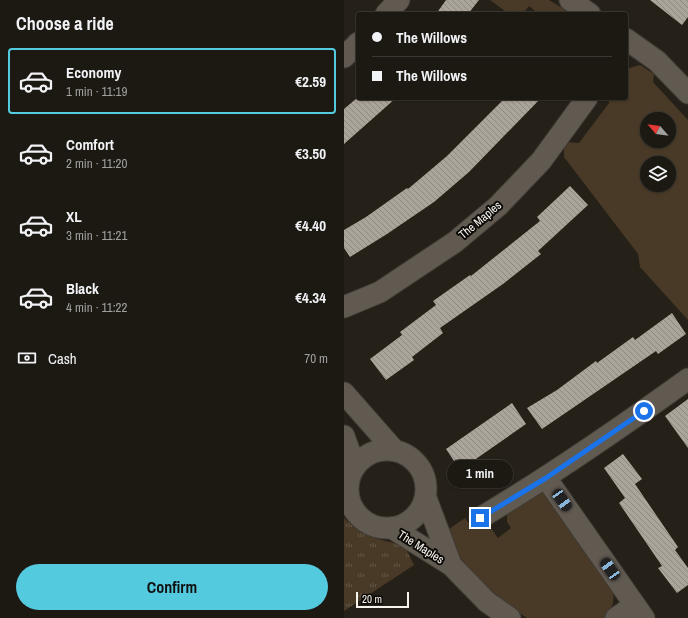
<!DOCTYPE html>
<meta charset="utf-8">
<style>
:root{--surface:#1c1812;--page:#292520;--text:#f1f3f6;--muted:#a0a09f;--line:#3a3732;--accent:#54cade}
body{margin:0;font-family:"Archivo Narrow",sans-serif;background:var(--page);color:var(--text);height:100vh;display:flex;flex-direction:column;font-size:15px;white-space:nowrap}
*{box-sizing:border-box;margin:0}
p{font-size:13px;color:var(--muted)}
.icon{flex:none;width:22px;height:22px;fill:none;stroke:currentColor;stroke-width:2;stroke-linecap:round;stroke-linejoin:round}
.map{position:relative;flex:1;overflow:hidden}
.side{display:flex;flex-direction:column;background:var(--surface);width:344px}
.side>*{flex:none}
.guide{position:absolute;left:12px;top:12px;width:272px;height:88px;border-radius:4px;box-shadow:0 1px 3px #0004,0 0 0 1px var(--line);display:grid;align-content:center;height:88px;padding:0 16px;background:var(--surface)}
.needle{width:26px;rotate:298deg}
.buttons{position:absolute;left:296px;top:112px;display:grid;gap:8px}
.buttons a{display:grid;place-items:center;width:36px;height:36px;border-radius:50%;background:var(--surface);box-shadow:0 1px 3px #0004,0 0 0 1px var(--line);font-size:20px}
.scale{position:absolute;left:12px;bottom:10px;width:53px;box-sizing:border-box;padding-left:4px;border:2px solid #f7f3ed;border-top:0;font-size:11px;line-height:14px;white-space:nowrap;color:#f7f3ed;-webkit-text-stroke:3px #0c0a07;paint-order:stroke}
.end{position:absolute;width:18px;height:18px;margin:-9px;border:5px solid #1a73e8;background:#fff;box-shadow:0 0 0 2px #fff}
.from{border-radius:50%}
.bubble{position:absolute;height:28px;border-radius:14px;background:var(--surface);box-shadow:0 1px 3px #0004,0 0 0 1px var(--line);font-size:13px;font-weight:700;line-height:28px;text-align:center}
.car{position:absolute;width:12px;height:24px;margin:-12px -6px;border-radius:5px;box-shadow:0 0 3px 1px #0007;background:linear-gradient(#222 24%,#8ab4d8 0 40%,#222 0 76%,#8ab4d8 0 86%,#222 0)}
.guide b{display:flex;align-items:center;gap:14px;height:38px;font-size:15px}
.guide b+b{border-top:1px solid var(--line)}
.guide i{width:10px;height:10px;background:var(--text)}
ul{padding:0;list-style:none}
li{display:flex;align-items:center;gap:12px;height:66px;margin:0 8px 6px;padding:0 8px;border:2px solid transparent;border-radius:4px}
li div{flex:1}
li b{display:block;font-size:15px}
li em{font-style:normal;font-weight:700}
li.selected{border-color:var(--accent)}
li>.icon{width:36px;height:36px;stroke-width:1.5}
h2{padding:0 16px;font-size:18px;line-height:48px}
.pay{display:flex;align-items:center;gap:10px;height:44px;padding:0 16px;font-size:15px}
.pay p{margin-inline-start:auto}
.button{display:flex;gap:8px;margin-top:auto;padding:8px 16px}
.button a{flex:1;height:46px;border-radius:24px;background:var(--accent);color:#111;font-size:16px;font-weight:700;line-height:46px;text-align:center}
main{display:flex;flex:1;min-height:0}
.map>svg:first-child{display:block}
</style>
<main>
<section class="side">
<h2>Choose a ride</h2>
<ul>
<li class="selected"><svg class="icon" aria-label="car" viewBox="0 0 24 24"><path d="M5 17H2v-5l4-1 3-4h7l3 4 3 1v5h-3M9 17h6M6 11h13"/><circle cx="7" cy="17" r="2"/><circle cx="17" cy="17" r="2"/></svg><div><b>Economy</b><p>1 min · 11:19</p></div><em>€2.59</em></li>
<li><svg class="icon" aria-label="car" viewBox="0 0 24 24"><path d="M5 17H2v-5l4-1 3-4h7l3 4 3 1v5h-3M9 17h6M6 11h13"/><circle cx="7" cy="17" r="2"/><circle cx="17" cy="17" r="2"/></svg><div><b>Comfort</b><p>2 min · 11:20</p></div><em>€3.50</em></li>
<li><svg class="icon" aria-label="car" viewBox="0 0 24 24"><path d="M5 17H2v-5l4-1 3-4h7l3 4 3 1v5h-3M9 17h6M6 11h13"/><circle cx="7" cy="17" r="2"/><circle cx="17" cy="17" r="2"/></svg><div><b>XL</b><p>3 min · 11:21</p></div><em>€4.40</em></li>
<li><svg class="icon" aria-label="car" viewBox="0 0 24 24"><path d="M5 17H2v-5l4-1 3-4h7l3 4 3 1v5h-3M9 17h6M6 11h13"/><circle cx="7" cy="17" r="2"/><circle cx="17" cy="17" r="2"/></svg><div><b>Black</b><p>4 min · 11:22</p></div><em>€4.34</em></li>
</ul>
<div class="pay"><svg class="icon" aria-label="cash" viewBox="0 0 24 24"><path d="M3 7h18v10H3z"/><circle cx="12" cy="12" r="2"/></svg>Cash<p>70 m</p></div>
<div class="button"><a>Confirm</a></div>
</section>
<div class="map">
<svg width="344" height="618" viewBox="0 0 344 618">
<defs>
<pattern id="grass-tufts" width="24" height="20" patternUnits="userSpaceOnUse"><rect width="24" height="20" fill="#483a26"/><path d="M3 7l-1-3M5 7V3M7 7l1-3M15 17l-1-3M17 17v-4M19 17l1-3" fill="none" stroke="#635746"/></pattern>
<pattern id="building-back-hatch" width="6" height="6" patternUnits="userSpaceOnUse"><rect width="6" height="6" fill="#aba49a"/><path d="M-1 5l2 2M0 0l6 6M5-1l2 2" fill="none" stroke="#8e8981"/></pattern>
</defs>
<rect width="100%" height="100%" fill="#252018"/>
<path fill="url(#grass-tufts)" d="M 0,518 C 19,536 35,540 60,545 L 70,565 L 0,611 Z"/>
<path fill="#483a26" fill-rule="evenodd" d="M 146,0 L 205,0 L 228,14 L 195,14 L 185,6 L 179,14 L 165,14 Z
M 296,65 L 310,74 L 309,82 L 344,120 L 344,320 L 296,267 L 294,254 L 220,157 L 220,142 L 235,143 L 265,103 L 264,98 L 282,98 L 282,69 ZM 303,119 L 325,119 L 325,141 L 303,141 ZM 303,163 L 325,163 L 325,185 L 303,185 Z
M 198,492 L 209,499 L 269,590 C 270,601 270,608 261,615 L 262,618 L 183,618 L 166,607 L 132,577 L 110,551 L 102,531 L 121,518 L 129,529 L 136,526 L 147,528 L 154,538 L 167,528 L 163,522 L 163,513 L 186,493 Z"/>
<path fill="url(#building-back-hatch)" d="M 102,0 L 135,0 L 124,14 L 92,14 Z
M 306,0 L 344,0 L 344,17 L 338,25 Z
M 13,98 L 52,98 L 0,144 L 0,109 Z
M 161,98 L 197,98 L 125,172 L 90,202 L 43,234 L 6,257 L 0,248 L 0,230 L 22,217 L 63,188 L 64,189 L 103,156 Z
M 226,186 L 244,205 L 194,251 L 197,254 L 159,284 L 96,328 L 99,333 L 68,357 L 70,360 L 42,380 L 26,359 L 58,335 L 56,332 L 92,305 L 89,301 L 126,275 L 127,276 L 196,221 L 193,217 Z
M 328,313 L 342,334 L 314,354 L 312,351 L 198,429 L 183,408 L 213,390 L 252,361 L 253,363 L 289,337 L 291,340 Z
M 344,399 L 344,448 L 321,416 Z
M 168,403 L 182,424 L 116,470 L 102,449 Z
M 279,454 L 298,479 L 291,484 L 334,547 L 331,550 L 344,568 L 344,585 L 333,593 L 314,568 L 318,566 L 275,503 L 281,498 L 260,468 Z"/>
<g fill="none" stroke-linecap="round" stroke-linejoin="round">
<defs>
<path id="minor" d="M 226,0 L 246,14
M 42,14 L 55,0
M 282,39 L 313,61 L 344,93
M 0,57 L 14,43
M 0,307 L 36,292 L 111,242 L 154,206 L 197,161 L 243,98
M 0,393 L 51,451
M 0,436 L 11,467
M4 489a39 39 0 1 1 78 0a39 39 0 1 1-78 0Z
M 202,478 L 300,618
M 82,498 L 107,565
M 136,518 C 208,475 276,428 344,379
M 48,528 L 107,565 L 143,602 L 166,618
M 272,618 L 291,605"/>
</defs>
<use href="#minor" stroke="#413c37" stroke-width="23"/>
<use href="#minor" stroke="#615a51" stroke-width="21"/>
</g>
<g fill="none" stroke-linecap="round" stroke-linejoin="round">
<path stroke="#1a73e8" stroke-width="5" d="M 136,518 L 202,478 L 300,411"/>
</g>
<g text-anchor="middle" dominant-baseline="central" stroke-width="4" stroke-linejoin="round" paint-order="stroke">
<g font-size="12" fill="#f7f3ed" stroke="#0c0a07">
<text transform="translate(136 220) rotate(-40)">The Maples</text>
<text transform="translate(77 547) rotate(32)">The Maples</text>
</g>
</g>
</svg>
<div class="buttons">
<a><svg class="needle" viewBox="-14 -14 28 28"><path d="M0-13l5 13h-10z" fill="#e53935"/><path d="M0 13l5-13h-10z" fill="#a0a09f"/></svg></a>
<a><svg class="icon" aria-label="layers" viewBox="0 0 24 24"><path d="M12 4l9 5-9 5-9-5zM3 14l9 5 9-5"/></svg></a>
</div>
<div class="scale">20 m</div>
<i class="end from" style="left:300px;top:411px"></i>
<i class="end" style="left:136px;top:518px"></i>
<div class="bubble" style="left:103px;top:460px;width:66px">1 min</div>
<i class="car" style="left:218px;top:500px;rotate:145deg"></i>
<i class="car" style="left:266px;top:569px;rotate:325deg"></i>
<div class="guide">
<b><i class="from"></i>The Willows</b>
<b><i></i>The Willows</b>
</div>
</div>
</main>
